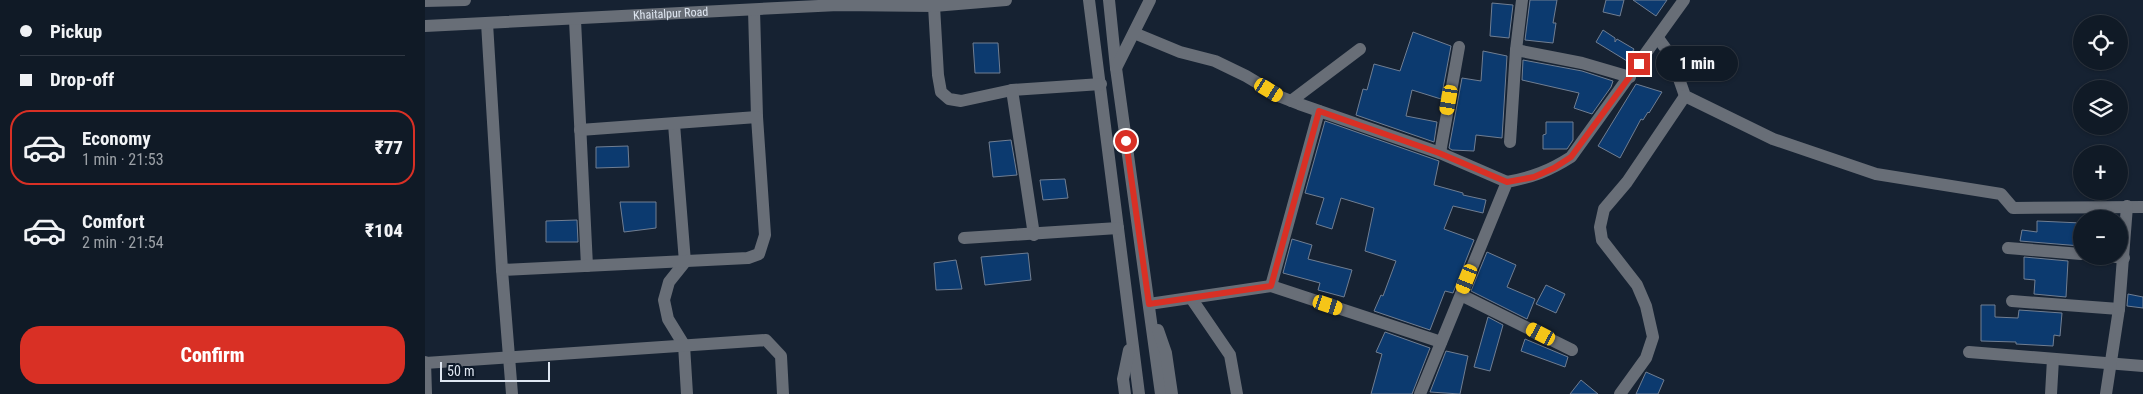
<!DOCTYPE html>
<meta charset="utf-8">
<style>
:root{--surface:#101a26;--page:#19232e;--text:#f1f3f6;--muted:#9ca1a7;--line:#303843;--accent:#d93025}
body{margin:0;font-family:"Roboto Condensed",sans-serif;background:var(--page);color:var(--text);height:100vh;display:flex;flex-direction:column;font-size:19px;white-space:nowrap}
*{box-sizing:border-box;margin:0}
p{font-size:16px;color:var(--muted)}
.icon{flex:none;width:28px;height:28px;fill:none;stroke:currentColor;stroke-width:2;stroke-linecap:round;stroke-linejoin:round}
.map{position:relative;flex:1;overflow:hidden}
.side{display:flex;flex-direction:column;background:var(--surface);width:425px}
.side>*{flex:none}
.top-card{display:grid;align-content:center;height:110px;padding:0 20px;background:var(--surface)}
.buttons{position:absolute;left:1648px;top:15px;display:grid;gap:10px}
.buttons a{display:grid;place-items:center;width:55px;height:55px;border-radius:50%;background:var(--surface);box-shadow:0 1px 4px #0004,0 0 0 1px var(--line);font-size:25px}
.scale{position:absolute;left:15px;bottom:12px;width:110px;box-sizing:border-box;padding-left:5px;border:2px solid #dee6f1;border-top:0;font-size:14px;line-height:18px;white-space:nowrap;color:#dee6f1;-webkit-text-stroke:4px #0d1928;paint-order:stroke}
.end{position:absolute;width:22px;height:22px;margin:-11px;border:6px solid #d93025;background:#fff;box-shadow:0 0 0 2px #fff}
.from{border-radius:50%}
.bubble{position:absolute;height:35px;border-radius:18px;background:var(--surface);box-shadow:0 1px 4px #0004,0 0 0 1px var(--line);font-size:16px;font-weight:800;line-height:35px;text-align:center}
.car{position:absolute;width:15px;height:30px;margin:-15px -8px;border-radius:6px;box-shadow:0 0 4px 1px #0007;background:linear-gradient(#f5c518 24%,#345 0 40%,#f5c518 0 76%,#345 0 86%,#f5c518 0)}
.top-card b{display:flex;align-items:center;gap:18px;height:48px;font-size:19px}
.top-card b+b{border-top:1px solid var(--line)}
.top-card i{width:12px;height:12px;background:var(--text)}
ul{padding:0;list-style:none}
li{display:flex;align-items:center;gap:15px;height:75px;margin:0 10px 8px;padding:0 10px;border:2px solid transparent;border-radius:20px}
li div{flex:1}
li b{display:block;font-size:19px}
li em{font-style:normal;font-weight:800}
li.active{border-color:var(--accent)}
li>.icon{width:45px;height:45px;stroke-width:1.5}
.cta{display:flex;gap:10px;margin-top:auto;padding:10px 20px}
.cta a{flex:1;height:58px;border-radius:20px;background:var(--accent);color:#fff;font-size:20px;font-weight:800;line-height:58px;text-align:center}
main{display:flex;flex:1;min-height:0}
.map>svg:first-child{display:block}
</style>
<main>
<section class="side">
<div class="top-card">
<b><i class="from"></i>Pickup</b>
<b><i></i>Drop-off</b>
</div>
<ul>
<li class="active"><svg class="icon" aria-label="car" viewBox="0 0 24 24"><path d="M5 17H2v-5l4-1 3-4h7l3 4 3 1v5h-3M9 17h6M6 11h13"/><circle cx="7" cy="17" r="2"/><circle cx="17" cy="17" r="2"/></svg><div><b>Economy</b><p>1 min · 21:53</p></div><em>₹77</em></li>
<li><svg class="icon" aria-label="car" viewBox="0 0 24 24"><path d="M5 17H2v-5l4-1 3-4h7l3 4 3 1v5h-3M9 17h6M6 11h13"/><circle cx="7" cy="17" r="2"/><circle cx="17" cy="17" r="2"/></svg><div><b>Comfort</b><p>2 min · 21:54</p></div><em>₹104</em></li>
</ul>
<div class="cta"><a>Confirm</a></div>
</section>
<div class="map">
<svg width="1718" height="394" viewBox="0 0 1718 394">
<rect width="100%" height="100%" fill="#162232"/>
<path fill="#0c3a6f" stroke="#707e92" d="M 1105,0 L 1132,0 L 1128,23 L 1131,23 L 1128,43 L 1100,40 Z
M 1181,0 L 1199,0 L 1195,16 L 1178,12 Z
M 1208,0 L 1242,0 L 1231,16 Z
M 1067,3 L 1088,5 L 1084,38 L 1065,36 Z
M 1178,30 L 1190,38 L 1190,42 L 1192,39 L 1209,49 L 1202,61 L 1171,42 Z
M 988,32 L 1026,46 L 1016,99 L 987,90 L 981,116 L 1012,122 L 1009,142 L 931,115 L 938,89 L 942,90 L 949,64 L 975,71 Z
M 548,43 L 573,43 L 575,73 L 550,73 Z
M 1058,51 L 1082,56 L 1077,138 L 1051,135 L 1049,151 L 1027,150 L 1024,148 L 1037,78 L 1056,81 Z
M 1098,60 L 1157,71 L 1188,81 L 1186,87 L 1167,114 L 1149,108 L 1154,93 L 1097,80 Z
M 1211,84 L 1237,92 L 1224,113 L 1223,112 L 1218,120 L 1216,119 L 1195,158 L 1173,146 Z
M 900,121 L 1014,161 L 1009,185 L 1038,193 L 1038,195 L 1061,200 L 1058,213 L 1028,206 L 1019,229 L 1049,240 L 1028,293 L 1020,291 L 1005,330 L 949,311 L 956,295 L 958,296 L 971,261 L 940,251 L 949,208 L 916,198 L 907,229 L 891,224 L 899,198 L 880,193 Z
M 1121,122 L 1148,122 L 1148,140 L 1142,149 L 1118,149 L 1118,135 L 1121,134 Z
M 586,140 L 592,175 L 568,177 L 564,142 Z
M 203,146 L 204,167 L 171,168 L 171,147 Z
M 640,179 L 643,198 L 618,200 L 615,180 Z
M 195,202 L 231,202 L 231,228 L 199,232 Z
M 152,220 L 153,242 L 121,242 L 121,221 Z
M 1612,221 L 1656,223 L 1656,246 L 1595,241 L 1597,230 L 1612,232 Z
M 867,239 L 887,245 L 883,259 L 927,270 L 919,297 L 893,290 L 895,283 L 858,273 Z
M 1062,252 L 1091,265 L 1082,287 L 1110,299 L 1102,319 L 1046,291 Z
M 603,253 L 606,280 L 560,285 L 556,257 Z
M 1599,257 L 1643,261 L 1641,297 L 1609,294 L 1610,280 L 1599,279 Z
M 531,260 L 537,289 L 511,290 L 509,263 Z
M 1121,285 L 1140,294 L 1131,313 L 1111,304 Z
M 1703,294 L 1718,297 L 1718,308 L 1702,306 Z
M 1556,305 L 1570,305 L 1570,317 L 1593,318 L 1594,310 L 1637,313 L 1635,336 L 1629,335 L 1628,346 L 1591,344 L 1591,342 L 1556,341 Z
M 1063,317 L 1078,325 L 1065,371 L 1049,367 Z
M 960,332 L 1005,348 L 987,394 L 946,394 L 957,354 L 951,352 Z
M 1100,339 L 1143,357 L 1140,367 L 1096,351 Z
M 1021,351 L 1043,356 L 1035,394 L 1005,392 Z
M 1221,372 L 1239,380 L 1233,394 L 1211,394 Z
M 1156,380 L 1173,394 L 1145,394 Z"/>
<g fill="none" stroke-linecap="round" stroke-linejoin="round">
<g stroke="#686e77" stroke-width="12">
<path d="M 664,0 L 714,394"/>
<path d="M 684,0 L 691,68 L 736,394"/>
<path d="M 0,1 L 40,0"/>
<path d="M 509,6 L 513,75 L 516,92 L 524,99 L 536,101 L 587,90 L 676,84"/>
<path d="M 329,10 L 332,117"/>
<path d="M 150,20 L 162,266"/>
<path d="M 62,23 L 77,270 L 87,394"/>
<path id="s1" d="M 0,26 L 413,5 L 509,6 L 581,0"/>
<path d="M 709,33 L 755,52 L 790,61 L 821,76 L 856,97 L 874,104 L 1015,153 L 1082,182"/>
<path d="M 1233,38 L 1246,56 L 1260,96 L 1348,139 L 1451,174 L 1576,194 L 1588,208 L 1718,207"/>
<path d="M 1091,50 L 1157,63 L 1205,77"/>
<path d="M 691,68 L 725,0"/>
<path d="M 587,90 L 609,235"/>
<path d="M 866,101 L 935,49"/>
<path d="M 249,124 L 260,262 L 244,282 L 239,300 L 243,319 L 259,345 L 262,394"/>
<path d="M 1085,142 L 1091,50 L 1097,0"/>
<path d="M 1015,153 L 1034,47"/>
<path d="M 539,238 L 693,228"/>
<path d="M 1583,248 L 1656,254"/>
<path d="M 1684,256 L 1699,258"/>
<path d="M 77,270 L 323,258 L 334,254 L 340,235 L 332,117 L 155,130"/>
<path d="M 846,286 L 894,111"/>
<path d="M 1036,295 L 1147,350"/>
<path d="M 766,298 L 805,355 L 812,394"/>
<path d="M 1587,301 L 1694,309"/>
<path d="M 724,304 L 846,286 L 1016,342"/>
<path d="M 733,330 L 741,353 L 747,394"/>
<path d="M 1544,352 L 1718,366"/>
<path d="M 0,362 L 1,394"/>
<path d="M 0,363 L 341,340 L 356,356 L 358,394"/>
<path d="M 700,394 L 698,379 L 704,350"/>
<path d="M 995,394 L 1082,182 C 1108,177 1124,171 1146,157 L 1259,0"/>
<path d="M 1195,394 L 1221,358 L 1228,337 L 1221,306 L 1212,285 L 1177,240 L 1175,227 L 1179,209 L 1202,182 L 1260,96"/>
<path d="M 1626,394 L 1628,359"/>
<path d="M 1681,394 L 1694,309 L 1702,206"/>
</g>
</g>
<g fill="none" stroke-linecap="round" stroke-linejoin="round">
<path stroke="#d93025" stroke-width="6" d="M 701,141 L 724,304 L 846,286 L 894,111 L 1014,153 L 1082,182 L 1109,177 L 1129,168 L 1146,157 L 1214,64"/>
</g>
<g text-anchor="middle" dominant-baseline="central" stroke-width="4" stroke-linejoin="round" paint-order="stroke">
<g font-size="12" fill="#dee6f1" stroke="#0d1928">
<text stroke="none"><textPath href="#s1" startOffset="246">Khaitalpur Road</textPath></text>
</g>
</g>
</svg>
<div class="buttons">
<a><svg class="icon" aria-label="locate" viewBox="0 0 24 24"><circle cx="12" cy="12" r="6"/><path d="M12 2v4M12 18v4M2 12h4M18 12h4"/></svg></a>
<a><svg class="icon" aria-label="layers" viewBox="0 0 24 24"><path d="M12 4l9 5-9 5-9-5zM3 14l9 5 9-5"/></svg></a>
<a>+</a>
<a>−</a>
</div>
<div class="scale">50 m</div>
<i class="end from" style="left:701px;top:141px"></i>
<i class="end" style="left:1214px;top:64px"></i>
<div class="bubble" style="left:1231px;top:46px;width:82px">1 min</div>
<i class="car" style="left:844px;top:90px;rotate:121deg"></i>
<i class="car" style="left:1024px;top:100px;rotate:190deg"></i>
<i class="car" style="left:1042px;top:279px;rotate:202deg"></i>
<i class="car" style="left:903px;top:305px;rotate:108deg"></i>
<i class="car" style="left:1116px;top:334px;rotate:297deg"></i>
</div>
</main>
